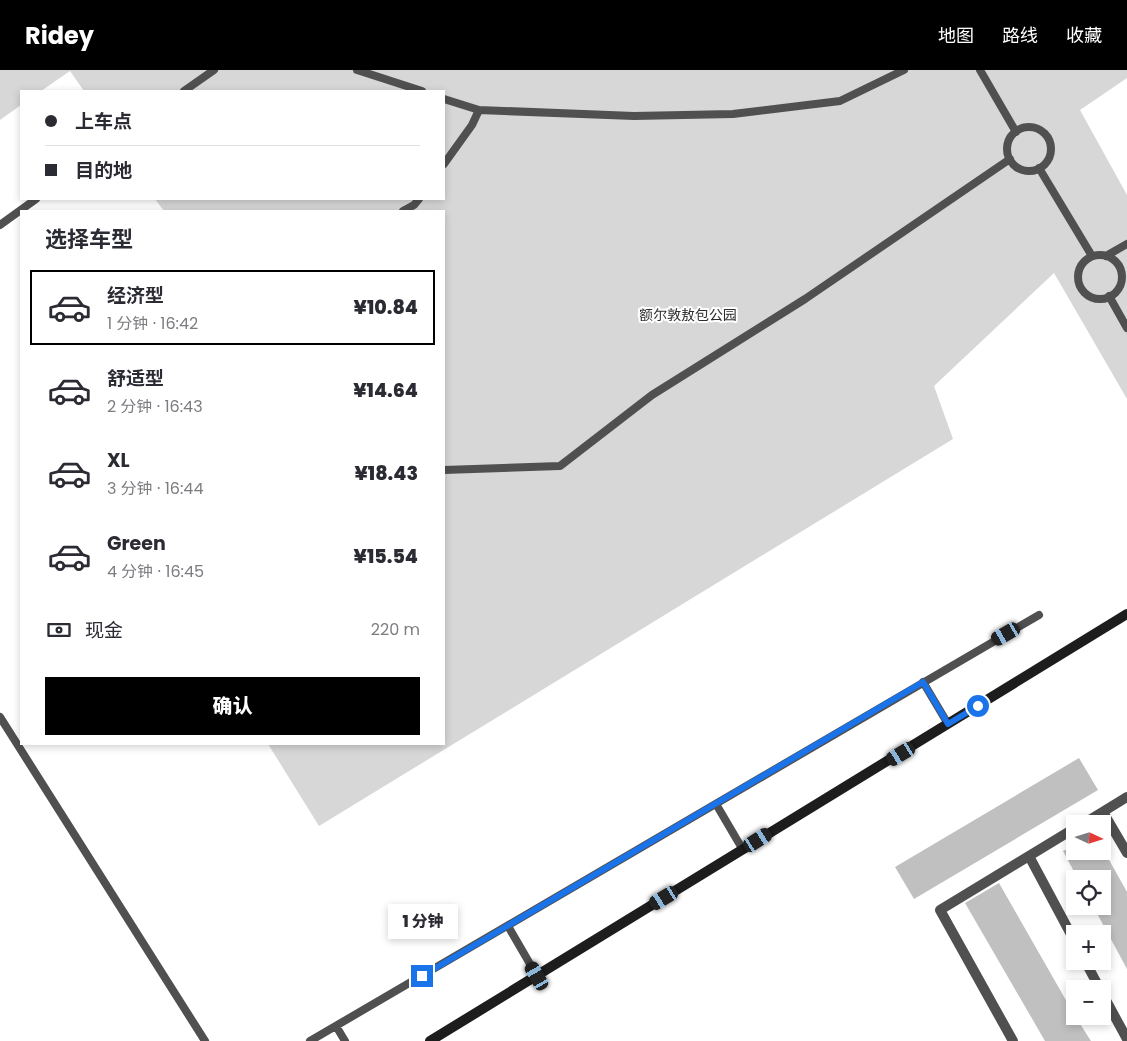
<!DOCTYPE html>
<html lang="zh">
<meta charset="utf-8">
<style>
:root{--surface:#fff;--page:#f7f7f7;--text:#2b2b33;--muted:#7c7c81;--line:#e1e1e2;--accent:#000}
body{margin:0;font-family:Poppins,"Noto Sans SC",sans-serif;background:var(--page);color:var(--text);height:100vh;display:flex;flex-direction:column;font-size:19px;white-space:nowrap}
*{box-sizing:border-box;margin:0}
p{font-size:16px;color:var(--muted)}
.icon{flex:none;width:28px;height:28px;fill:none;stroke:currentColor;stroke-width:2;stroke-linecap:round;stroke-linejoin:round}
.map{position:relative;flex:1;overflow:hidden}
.side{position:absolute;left:20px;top:140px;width:425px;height:535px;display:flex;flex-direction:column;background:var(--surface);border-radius:0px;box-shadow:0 2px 8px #0003}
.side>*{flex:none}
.banner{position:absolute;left:20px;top:20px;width:425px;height:110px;border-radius:0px;box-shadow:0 2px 8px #0003;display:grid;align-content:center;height:110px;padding:0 25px;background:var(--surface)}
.needle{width:32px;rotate:94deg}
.fabs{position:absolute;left:1066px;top:745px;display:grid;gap:10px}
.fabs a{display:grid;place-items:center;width:45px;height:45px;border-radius:0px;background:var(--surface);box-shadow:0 2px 8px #0003;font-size:25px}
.end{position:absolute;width:22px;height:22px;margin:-11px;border:6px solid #1a73e8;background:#fff;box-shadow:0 0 0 2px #fff}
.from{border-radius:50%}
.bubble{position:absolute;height:35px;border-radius:0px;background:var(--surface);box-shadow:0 2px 8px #0003;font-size:16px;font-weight:800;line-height:35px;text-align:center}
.car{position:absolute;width:15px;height:30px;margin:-15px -8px;border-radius:6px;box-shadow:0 0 4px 1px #0007;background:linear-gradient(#222 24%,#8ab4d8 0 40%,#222 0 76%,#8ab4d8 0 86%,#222 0)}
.banner b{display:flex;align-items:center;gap:18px;height:48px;font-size:19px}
.banner b+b{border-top:1px solid var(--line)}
.banner i{width:12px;height:12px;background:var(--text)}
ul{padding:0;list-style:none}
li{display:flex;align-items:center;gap:15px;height:75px;margin:0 10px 8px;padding:0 15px;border:2px solid transparent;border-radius:0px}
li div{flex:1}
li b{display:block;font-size:19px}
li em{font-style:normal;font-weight:800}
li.selected{border-color:var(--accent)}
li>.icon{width:45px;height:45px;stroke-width:1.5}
h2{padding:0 25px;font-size:22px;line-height:60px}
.pay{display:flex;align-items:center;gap:12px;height:55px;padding:0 25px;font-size:19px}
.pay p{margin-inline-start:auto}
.cta{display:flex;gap:10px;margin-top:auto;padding:10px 25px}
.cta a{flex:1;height:58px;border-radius:0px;background:var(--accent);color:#fff;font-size:20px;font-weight:800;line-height:58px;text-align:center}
header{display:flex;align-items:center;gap:30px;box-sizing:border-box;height:70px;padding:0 25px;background:var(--accent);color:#fff}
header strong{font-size:24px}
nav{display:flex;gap:28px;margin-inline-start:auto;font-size:18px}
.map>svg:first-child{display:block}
</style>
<header>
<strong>Ridey</strong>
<nav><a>地图</a><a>路线</a><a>收藏</a></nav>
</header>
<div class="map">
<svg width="1127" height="971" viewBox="0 0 1127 971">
<rect width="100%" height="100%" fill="#fff"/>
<path fill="#d7d7d7" d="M 0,0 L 1127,0 L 1127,8 L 1080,40 L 1127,125 L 1127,329 L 1054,203 L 934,316 L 953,369 L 319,756 L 268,674 L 444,674 L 444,141 L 164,141 L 155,129 L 444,129 L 444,21 L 84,21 L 70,1 L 41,21 L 21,21 L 21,35 L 0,50 Z"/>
<path fill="#c0c0c0" d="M 1079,688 L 1098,720 L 914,829 L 895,797 Z
M 1075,775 L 1075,781 L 1102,781 L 1102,777 L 1127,822 L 1127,899 L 1093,836 L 1102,836 L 1102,809 L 1078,809 L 1063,781 Z
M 999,813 L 1075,946 L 1091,971 L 1045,971 L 965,833 Z"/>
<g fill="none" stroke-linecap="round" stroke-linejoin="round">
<path stroke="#505050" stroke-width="8" d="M 357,0 L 422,21
M 980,0 L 1016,62
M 184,21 L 214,0
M 444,29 L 479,40 L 472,55 L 444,94
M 479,40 L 634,46 L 733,44 L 840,31 L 904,0
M1007 79a22 22 0 1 1 44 0a22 22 0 1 1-44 0Z
M 1039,98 L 1092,186
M 403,141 L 414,135 L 419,129
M 0,155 L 36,129
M1078 207a22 22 0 1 1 44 0a22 22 0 1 1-44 0Z
M 1106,186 L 1127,174
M 1109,226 L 1127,258
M 444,400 L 560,396 L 652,325 L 805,229 L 1010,89
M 923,612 L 948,654
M 0,647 L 205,971
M 716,734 L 743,780
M 508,856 L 537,906
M 336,956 L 345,971
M 310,971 L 1039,545"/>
<path stroke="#505050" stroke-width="10" d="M 1103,742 L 1127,783
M 1083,754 L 1127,727
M 1029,786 L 1075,872
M 1085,891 L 1100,919
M 1102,923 L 1127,969
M 1013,971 L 940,840 L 1075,758"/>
<path stroke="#1d1d1d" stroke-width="10" d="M 430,971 L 1127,544"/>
</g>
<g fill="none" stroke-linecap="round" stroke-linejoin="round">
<path stroke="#1a73e8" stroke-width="6" d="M 422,906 L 923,612 L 948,654 L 978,636"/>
</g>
<g text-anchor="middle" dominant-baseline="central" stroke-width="4" stroke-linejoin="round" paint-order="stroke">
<g font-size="14" fill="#2e2e2e" stroke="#fff">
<text x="688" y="245">额尔敦敖包公园</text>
</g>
</g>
</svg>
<div class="fabs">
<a><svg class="needle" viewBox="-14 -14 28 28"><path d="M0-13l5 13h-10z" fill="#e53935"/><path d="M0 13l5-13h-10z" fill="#7c7c81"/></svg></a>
<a><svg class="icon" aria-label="locate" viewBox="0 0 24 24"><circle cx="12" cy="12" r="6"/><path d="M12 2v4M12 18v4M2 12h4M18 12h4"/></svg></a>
<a>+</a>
<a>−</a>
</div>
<i class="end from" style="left:978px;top:636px"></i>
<i class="end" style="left:422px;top:906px"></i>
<div class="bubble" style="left:388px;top:834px;width:70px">1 分钟</div>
<i class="car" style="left:1006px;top:564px;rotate:240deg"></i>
<i class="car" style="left:901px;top:684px;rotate:239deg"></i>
<i class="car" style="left:758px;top:770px;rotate:58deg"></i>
<i class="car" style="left:664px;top:828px;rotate:239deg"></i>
<i class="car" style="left:537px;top:906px;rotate:330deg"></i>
<div class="banner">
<b><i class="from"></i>上车点</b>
<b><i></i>目的地</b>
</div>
<section class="side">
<h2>选择车型</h2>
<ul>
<li class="selected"><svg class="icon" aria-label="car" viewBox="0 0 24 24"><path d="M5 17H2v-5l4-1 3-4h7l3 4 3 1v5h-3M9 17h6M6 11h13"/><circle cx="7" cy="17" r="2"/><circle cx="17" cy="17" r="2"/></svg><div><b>经济型</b><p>1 分钟 · 16:42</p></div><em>¥10.84</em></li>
<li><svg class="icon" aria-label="car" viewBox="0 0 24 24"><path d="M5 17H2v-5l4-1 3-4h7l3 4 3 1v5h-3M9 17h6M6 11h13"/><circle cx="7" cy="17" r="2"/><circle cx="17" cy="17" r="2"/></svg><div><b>舒适型</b><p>2 分钟 · 16:43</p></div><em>¥14.64</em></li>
<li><svg class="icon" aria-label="car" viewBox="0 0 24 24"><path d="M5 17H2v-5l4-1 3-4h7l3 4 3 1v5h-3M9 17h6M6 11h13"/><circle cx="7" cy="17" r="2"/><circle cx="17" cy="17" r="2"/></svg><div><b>XL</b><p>3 分钟 · 16:44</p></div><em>¥18.43</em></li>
<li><svg class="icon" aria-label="car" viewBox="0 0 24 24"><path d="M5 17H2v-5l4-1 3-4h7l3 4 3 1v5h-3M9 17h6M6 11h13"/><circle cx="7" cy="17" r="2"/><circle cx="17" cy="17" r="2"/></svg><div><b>Green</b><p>4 分钟 · 16:45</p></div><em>¥15.54</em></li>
</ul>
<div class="pay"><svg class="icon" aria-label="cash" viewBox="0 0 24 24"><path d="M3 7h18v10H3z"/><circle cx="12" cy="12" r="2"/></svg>现金<p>220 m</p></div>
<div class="cta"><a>确认</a></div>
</section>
</div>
